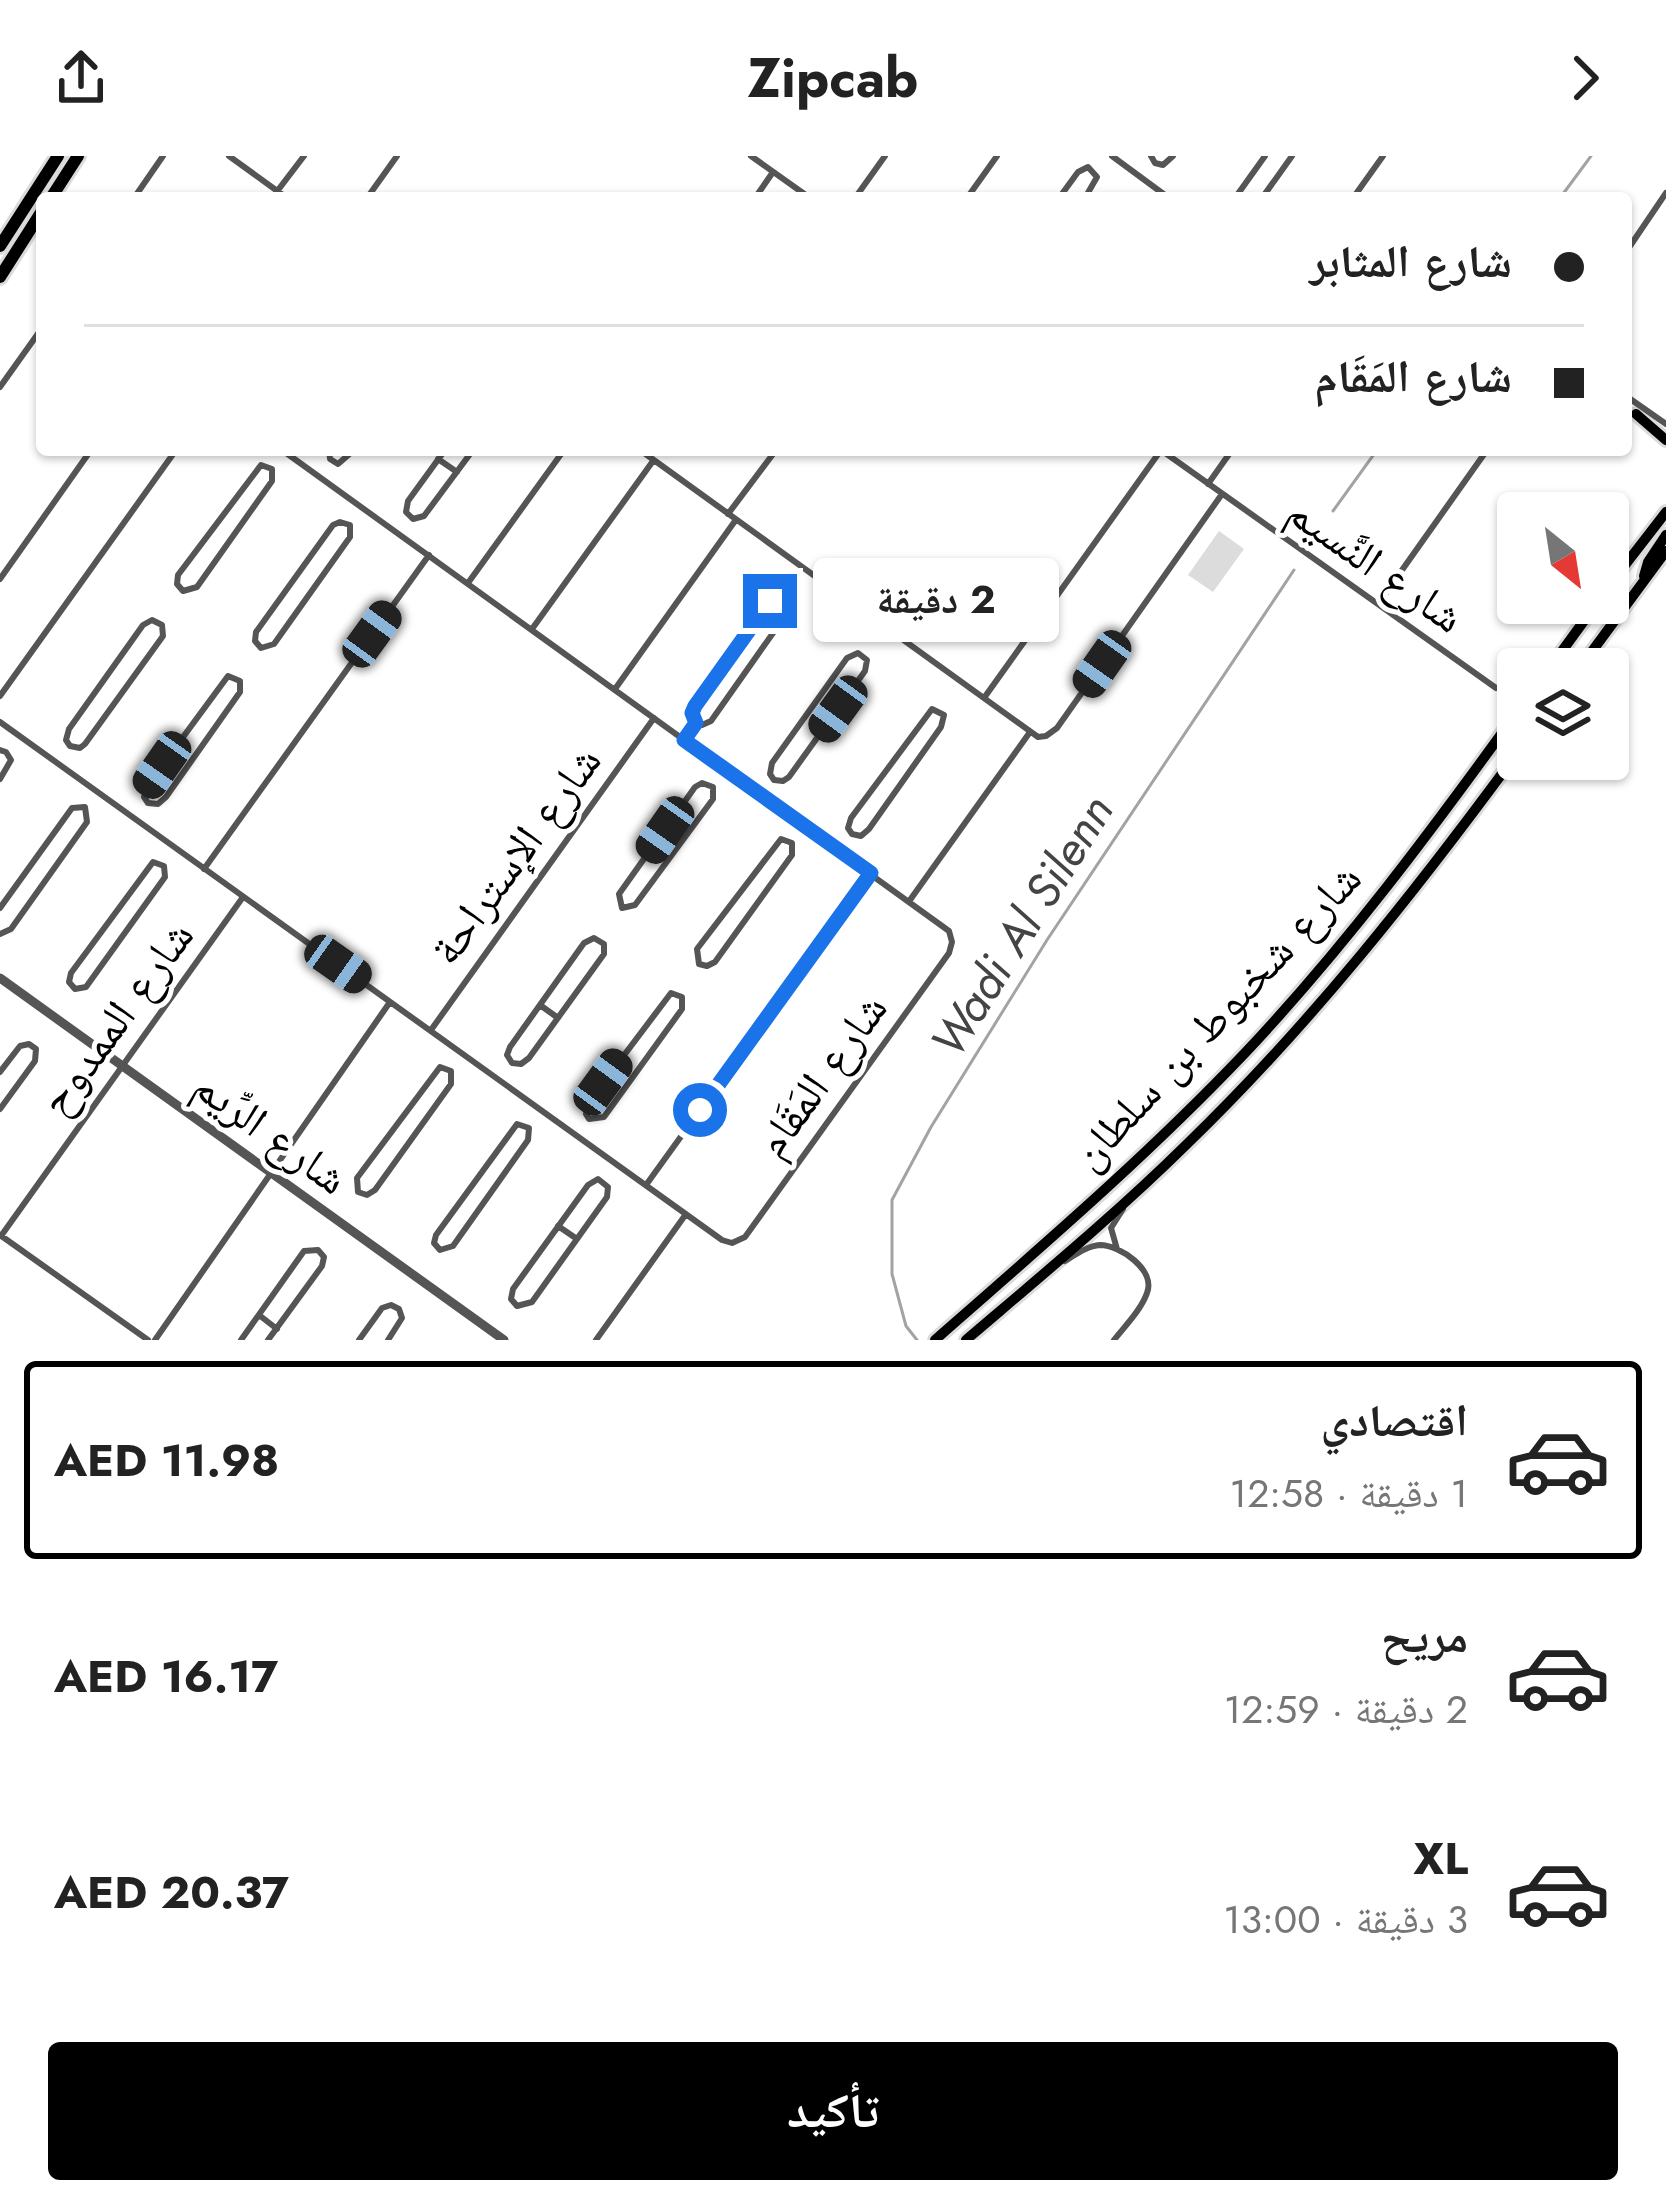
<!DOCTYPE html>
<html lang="ar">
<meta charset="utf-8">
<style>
:root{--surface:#fff;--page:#f2f2f2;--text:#222;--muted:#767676;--line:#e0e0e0;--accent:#000}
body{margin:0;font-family:Jost,"Noto Naskh Arabic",sans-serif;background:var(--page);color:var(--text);direction:rtl;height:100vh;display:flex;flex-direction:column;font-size:45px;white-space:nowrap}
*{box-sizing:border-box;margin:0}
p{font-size:39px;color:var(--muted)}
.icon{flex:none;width:66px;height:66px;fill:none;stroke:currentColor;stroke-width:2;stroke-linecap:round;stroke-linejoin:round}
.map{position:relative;height:1184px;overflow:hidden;direction:ltr}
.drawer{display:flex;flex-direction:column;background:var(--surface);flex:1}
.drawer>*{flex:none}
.guide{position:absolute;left:36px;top:36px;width:1596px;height:264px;border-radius:12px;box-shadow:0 3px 9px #0004;direction:rtl;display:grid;align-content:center;height:264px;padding:0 48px;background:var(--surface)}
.needle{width:78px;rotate:150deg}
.buttons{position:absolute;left:1497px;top:336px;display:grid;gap:24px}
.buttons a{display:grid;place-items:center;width:132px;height:132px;border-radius:12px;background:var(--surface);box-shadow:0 3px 9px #0004;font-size:60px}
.end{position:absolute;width:54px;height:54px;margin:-27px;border:15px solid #1a73e8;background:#fff;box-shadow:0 0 0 6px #fff}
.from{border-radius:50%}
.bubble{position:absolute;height:84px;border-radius:12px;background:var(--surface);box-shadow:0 3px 9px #0004;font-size:39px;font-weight:700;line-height:84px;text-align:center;direction:rtl}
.car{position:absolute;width:36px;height:72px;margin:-36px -18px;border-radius:15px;box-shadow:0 0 9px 3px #0007;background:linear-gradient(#222 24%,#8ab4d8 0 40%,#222 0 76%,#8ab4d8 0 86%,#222 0)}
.guide b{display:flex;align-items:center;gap:42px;height:114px;font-size:45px}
.guide b+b{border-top:3px solid var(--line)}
.guide i{width:30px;height:30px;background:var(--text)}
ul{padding:21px 0 0;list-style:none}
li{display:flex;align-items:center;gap:36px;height:198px;margin:0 24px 18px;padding:0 24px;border:6px solid transparent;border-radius:12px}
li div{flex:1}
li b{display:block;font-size:45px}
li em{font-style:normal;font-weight:700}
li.on{border-color:var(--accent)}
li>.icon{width:108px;height:108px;stroke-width:1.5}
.button{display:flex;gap:24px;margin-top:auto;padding:24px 48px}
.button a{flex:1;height:138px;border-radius:12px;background:var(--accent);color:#fff;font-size:48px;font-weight:700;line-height:138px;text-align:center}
header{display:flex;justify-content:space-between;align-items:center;height:156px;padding:0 48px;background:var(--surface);font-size:54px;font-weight:700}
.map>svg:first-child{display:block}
</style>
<header><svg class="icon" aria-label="forward" viewBox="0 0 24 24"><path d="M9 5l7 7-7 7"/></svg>Zipcab<svg class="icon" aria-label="share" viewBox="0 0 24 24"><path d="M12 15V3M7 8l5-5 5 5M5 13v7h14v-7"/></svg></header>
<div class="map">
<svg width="1666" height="1184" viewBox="0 0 1666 1184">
<rect width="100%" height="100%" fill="#fff"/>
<path fill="#dcdcdc" d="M 1219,375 L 1244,393 L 1213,436 L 1188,419 Z"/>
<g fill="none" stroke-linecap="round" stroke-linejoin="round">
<path stroke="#a3a3a3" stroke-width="3" d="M 1560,42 L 1591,0
M 1333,355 L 1377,294
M 917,1184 L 906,1170 L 892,1118 L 892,1044 L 931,971 L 1047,784 L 1294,414"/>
<defs>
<path id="primary" d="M 1636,258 L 1666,284
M 1644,420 L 1648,406 L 1666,379
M 1608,431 L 1666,356
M 1549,513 L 1597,447
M 1579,513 L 1666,395
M 935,1184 C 1041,1091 1147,1000 1244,898 C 1345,791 1432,674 1518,555
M 966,1184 C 1041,1120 1116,1058 1186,989 C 1310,869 1416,735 1518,596"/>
<path id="trunk" d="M 51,42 L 78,0
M 0,90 L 58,0
M 0,121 L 42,55"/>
</defs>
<use href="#primary" stroke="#dbdbdb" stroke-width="16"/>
<use href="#trunk" stroke="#dbdbdb" stroke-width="18"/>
<path stroke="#555" stroke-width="6" d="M 229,0 L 287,42
M 751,0 L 810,42
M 1112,0 L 1169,42
M 1151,0 L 1155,7 L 1163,9 L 1173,0
M 134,42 L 163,0
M 272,42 L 304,0
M 367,42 L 397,0
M 755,42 L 773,16
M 855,42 L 885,0
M 967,42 L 997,0
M 1059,42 L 1078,16 L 1088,11 L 1097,21 L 1085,42
M 1235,42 L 1265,0
M 1262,42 L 1292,0
M 1353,42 L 1383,0
M 1626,96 L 1666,37
M 0,231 L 42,172
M 1626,240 L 1666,268
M 329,294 L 330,303 L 338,308 L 354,294
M 445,294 L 408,345 L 406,356 L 413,363 L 424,360 L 473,294
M 640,294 L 1038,581 L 1046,580 L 1057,572 L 1222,338
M 1161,294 L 1496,532
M 438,303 L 457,316
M 261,309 L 272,313 L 272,325 L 197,431 L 183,435 L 177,428 L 178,419 Z
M 1208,328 L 1232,294
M 728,358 L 776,294
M 340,366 L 350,369 L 350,381 L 274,488 L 261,492 L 255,485 L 256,476 L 333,369 Z
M 0,423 L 91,294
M 468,427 L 564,294
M 775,442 L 787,449 L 785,460 L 711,565 L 702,569 L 692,561 L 695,550 L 768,447 Z
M 1378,448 L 1487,294
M 152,464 L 162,469 L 163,480 L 85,588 L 80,592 L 70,590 L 66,584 L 69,573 L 143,469 Z
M 532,473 L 653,305
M 858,497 L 867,504 L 865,515 L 789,621 L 783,625 L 774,624 L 770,618 L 772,607 L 847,502 Z
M 228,520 L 240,525 L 240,536 L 166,641 L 158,648 L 148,647 L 144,641 L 147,630 Z
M 615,533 L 735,365
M 0,540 L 176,294
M 984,542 L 1161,294
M 932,553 L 944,559 L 941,571 L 869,673 L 861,680 L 852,678 L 848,672 L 851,662 Z
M 0,566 L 722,1084 L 732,1087 L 745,1081 L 949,797 L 952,786 L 949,775 L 282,294
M 0,594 L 6,596 L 11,604 L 0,623
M 702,627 L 713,631 L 713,643 L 635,749 L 622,752 L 619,738 L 695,631 Z
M 781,683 L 792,687 L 792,699 L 715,806 L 707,810 L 699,808 L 697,793 Z
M 153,706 L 164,710 L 165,721 L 86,831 L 75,833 L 69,826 L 71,817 Z
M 204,713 L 429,399
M 910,744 L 1030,576
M 0,752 L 72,652 L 85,651 L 87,666 L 11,773 L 0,778
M 594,782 L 604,788 L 604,798 L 529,902 L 521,908 L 512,907 L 507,899 L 510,891 L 584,787 Z
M 671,837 L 682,841 L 682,853 L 604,961 L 589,963 L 586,958 L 588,947 Z
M 540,849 L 558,862
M 431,874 L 654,562
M 440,911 L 451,915 L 451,928 L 375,1034 L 367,1039 L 358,1036 L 357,1022 Z
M 0,916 L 20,890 L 29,888 L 36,893 L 35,905 L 0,953
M 517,968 L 529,972 L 528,984 L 453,1090 L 440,1094 L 434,1087 L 436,1079 Z
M 598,1023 L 608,1031 L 607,1041 L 532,1146 L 517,1150 L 511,1143 L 513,1133 L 588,1029 Z
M 646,1029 L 871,717
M 558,1070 L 577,1083
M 0,1079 L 148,1184
M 1,1080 L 243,741
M 1117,1093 L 1111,1072 L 1123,1053
M 1065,1105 C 1075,1099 1087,1090 1100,1089 C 1120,1089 1156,1114 1147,1137 C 1141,1154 1125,1170 1114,1184
M 259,1159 L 277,1173
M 155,1184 L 390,846
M 241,1184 L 304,1095 L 318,1094 L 324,1101 L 322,1110 L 268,1184
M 359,1184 L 382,1152 L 391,1149 L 399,1153 L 402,1162 L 388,1184
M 596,1184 L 686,1058"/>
<path stroke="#555" stroke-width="9" d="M 0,822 L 504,1184"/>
<use href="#primary" stroke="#000" stroke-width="10"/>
<use href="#trunk" stroke="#000" stroke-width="12"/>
</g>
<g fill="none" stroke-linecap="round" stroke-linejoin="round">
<path stroke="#1a73e8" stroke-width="15" d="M 700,954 L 871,717 L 684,584 L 696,567 L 692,557 L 695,550 L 770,445"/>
</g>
<g text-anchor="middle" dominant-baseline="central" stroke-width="10" stroke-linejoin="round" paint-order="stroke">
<g font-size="45" fill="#000" stroke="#fff">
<text transform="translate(1376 408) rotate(35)">شارع النَّسيم</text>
<text transform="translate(515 699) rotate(-54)">شارع الإستراحة</text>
<text transform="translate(1216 860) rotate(-47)">شارع شخبوط بن سلطان</text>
<text transform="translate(116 862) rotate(-54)">شارع الممدوح</text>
<text transform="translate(821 919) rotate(-54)">شارع المَقَام</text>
<text transform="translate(271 976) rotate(36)">شارع الرِّيم</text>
</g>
<g font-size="48" font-style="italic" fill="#444" stroke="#fff">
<text transform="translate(1022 770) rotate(-58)">Wadi Al Silenn</text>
</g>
</g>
</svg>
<div class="buttons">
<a><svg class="needle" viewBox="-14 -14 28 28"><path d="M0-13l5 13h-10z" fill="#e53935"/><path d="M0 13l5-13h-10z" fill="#767676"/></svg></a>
<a><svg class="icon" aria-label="layers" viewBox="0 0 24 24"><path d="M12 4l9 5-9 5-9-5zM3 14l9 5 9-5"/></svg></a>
</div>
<i class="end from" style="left:700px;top:954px"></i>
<i class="end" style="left:770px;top:445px"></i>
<div class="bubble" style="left:813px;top:402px;width:246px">2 دقيقة</div>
<i class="car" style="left:372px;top:478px;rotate:36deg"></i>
<i class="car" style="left:1102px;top:508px;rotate:215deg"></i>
<i class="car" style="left:838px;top:553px;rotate:216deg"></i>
<i class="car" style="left:162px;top:609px;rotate:215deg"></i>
<i class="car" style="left:665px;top:674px;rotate:215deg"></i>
<i class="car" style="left:338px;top:808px;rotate:125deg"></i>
<i class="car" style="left:603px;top:926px;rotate:36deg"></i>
<div class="guide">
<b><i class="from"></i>شارع المثابر</b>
<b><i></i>شارع المَقَام</b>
</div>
</div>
<section class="drawer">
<ul>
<li class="on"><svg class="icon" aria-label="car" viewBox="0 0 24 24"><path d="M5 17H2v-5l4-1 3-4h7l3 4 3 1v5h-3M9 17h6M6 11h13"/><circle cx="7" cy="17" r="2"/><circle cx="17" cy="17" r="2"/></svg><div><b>اقتصادي</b><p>1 دقيقة · 12:58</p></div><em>AED 11.98</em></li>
<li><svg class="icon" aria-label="car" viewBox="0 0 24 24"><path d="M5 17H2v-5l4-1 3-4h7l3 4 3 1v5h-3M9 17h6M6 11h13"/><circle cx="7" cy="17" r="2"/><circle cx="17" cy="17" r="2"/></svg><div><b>مريح</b><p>2 دقيقة · 12:59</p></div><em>AED 16.17</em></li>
<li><svg class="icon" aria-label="car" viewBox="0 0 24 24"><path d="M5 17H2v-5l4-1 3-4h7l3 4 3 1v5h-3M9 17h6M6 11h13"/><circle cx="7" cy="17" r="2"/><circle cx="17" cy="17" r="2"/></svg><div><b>XL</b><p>3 دقيقة · 13:00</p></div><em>AED 20.37</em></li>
</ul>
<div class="button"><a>تأكيد</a></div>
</section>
